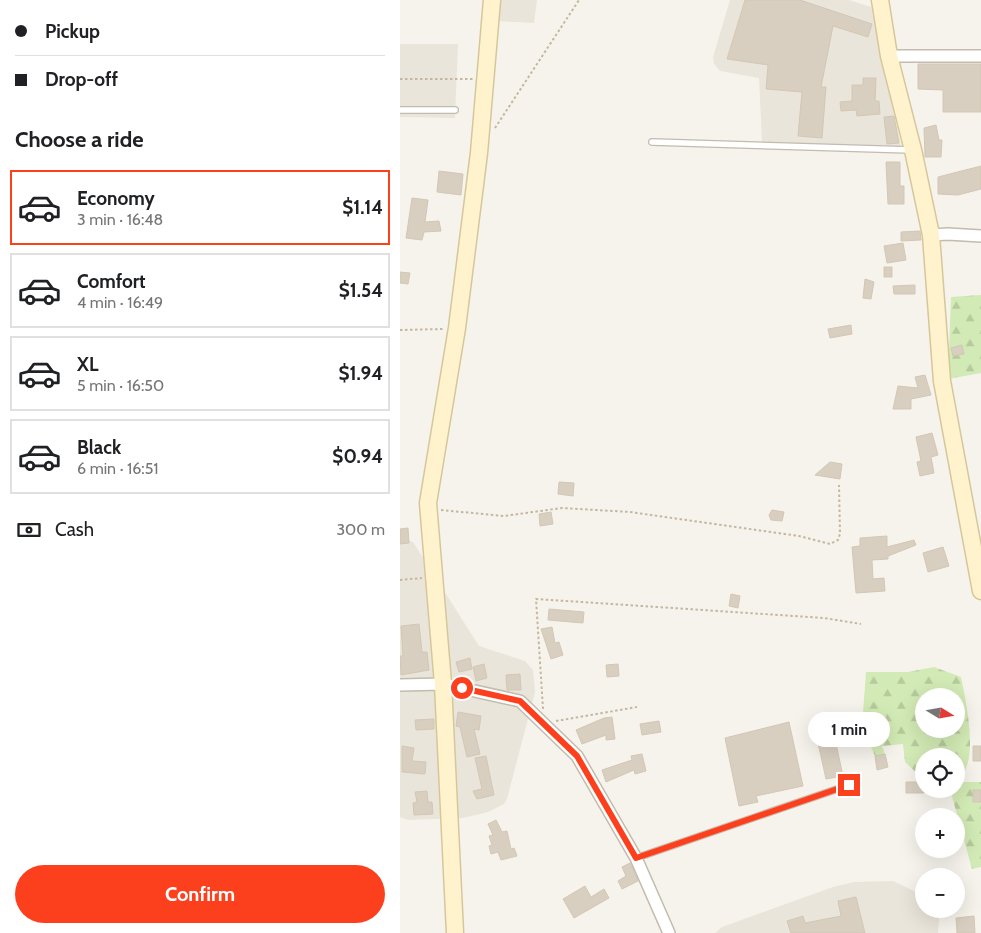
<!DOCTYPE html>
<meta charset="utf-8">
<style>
:root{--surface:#fff;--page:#f2f2f2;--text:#202124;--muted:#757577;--line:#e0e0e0;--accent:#fc3f1d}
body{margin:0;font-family:Cabin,sans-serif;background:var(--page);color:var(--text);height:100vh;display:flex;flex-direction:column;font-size:19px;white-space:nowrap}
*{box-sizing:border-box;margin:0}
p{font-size:16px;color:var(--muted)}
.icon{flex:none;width:28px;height:28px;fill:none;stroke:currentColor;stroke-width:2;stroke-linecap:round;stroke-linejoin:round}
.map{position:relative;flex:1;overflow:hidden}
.drawer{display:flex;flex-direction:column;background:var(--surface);width:400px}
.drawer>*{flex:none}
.hud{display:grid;align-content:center;height:110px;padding:0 15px;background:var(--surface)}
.needle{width:32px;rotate:101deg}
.controls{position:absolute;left:515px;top:688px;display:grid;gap:10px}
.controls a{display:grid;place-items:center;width:50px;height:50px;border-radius:50%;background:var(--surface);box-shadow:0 5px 20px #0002;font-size:25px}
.end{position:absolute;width:22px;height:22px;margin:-11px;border:6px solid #fc3f1d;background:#fff;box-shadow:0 0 0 2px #fff}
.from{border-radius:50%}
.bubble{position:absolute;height:35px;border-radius:18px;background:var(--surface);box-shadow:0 5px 20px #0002;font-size:16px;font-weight:700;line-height:35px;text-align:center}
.hud b{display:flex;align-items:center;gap:18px;height:48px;font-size:19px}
.hud b+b{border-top:1px solid var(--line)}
.hud i{width:12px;height:12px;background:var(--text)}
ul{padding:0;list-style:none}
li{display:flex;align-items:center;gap:15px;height:75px;margin:0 10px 8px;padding:0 5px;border:2px solid var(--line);border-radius:0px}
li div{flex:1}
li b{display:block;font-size:19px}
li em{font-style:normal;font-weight:700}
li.active{border-color:var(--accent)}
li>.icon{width:45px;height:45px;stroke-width:1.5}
h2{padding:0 15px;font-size:22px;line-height:60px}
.pay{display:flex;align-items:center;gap:12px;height:55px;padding:0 15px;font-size:19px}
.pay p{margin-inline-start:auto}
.action{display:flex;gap:10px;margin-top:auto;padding:10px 15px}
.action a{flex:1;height:58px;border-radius:30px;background:var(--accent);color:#fff;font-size:20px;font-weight:700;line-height:58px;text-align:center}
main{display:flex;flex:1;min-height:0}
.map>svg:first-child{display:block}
</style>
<main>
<section class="drawer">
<div class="hud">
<b><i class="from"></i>Pickup</b>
<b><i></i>Drop-off</b>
</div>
<h2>Choose a ride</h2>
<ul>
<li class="active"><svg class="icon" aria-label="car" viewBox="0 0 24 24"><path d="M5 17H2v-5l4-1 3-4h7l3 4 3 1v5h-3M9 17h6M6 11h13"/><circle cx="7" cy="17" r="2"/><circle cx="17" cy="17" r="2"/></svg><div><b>Economy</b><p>3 min · 16:48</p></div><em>$1.14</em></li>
<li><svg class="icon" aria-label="car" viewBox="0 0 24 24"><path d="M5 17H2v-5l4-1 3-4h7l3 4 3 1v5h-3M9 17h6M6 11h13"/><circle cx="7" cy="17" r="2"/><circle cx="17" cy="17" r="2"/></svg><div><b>Comfort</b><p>4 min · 16:49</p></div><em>$1.54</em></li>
<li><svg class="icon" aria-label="car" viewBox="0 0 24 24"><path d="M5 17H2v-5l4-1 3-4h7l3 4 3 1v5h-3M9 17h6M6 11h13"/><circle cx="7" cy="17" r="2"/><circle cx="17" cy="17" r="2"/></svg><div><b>XL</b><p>5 min · 16:50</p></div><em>$1.94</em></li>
<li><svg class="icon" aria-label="car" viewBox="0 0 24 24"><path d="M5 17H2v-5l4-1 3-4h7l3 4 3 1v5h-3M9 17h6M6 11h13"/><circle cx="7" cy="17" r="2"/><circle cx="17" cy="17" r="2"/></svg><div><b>Black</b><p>6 min · 16:51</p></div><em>$0.94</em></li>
</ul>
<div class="pay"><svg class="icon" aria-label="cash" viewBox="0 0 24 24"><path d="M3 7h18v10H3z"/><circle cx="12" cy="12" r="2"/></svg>Cash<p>300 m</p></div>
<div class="action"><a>Confirm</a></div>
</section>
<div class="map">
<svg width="581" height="933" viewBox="0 0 581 933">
<defs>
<pattern id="forest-firs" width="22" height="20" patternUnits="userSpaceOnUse" patternTransform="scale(1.25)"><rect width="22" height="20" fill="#d2eab5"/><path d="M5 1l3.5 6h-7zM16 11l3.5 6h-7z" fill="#b6ca9c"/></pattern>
</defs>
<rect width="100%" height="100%" fill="#f6f3ec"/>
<path fill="#eae5da" d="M 97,0 L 137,0 L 134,23 L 95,21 Z
M 330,0 L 449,0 L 471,7 L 501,146 L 362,142 L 359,78 L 320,71 L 314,64 L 313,57 Z
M 0,44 L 58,44 L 55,118 L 0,117 Z
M 5,539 L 13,542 L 79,646 L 125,661 L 133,670 L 135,692 L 107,799 L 104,804 L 88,812 L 63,818 L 8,820 L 0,817 L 0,540 Z
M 493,881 L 524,896 L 524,909 L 536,909 L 539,919 L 538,933 L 315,933 L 322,927 L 433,887 L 454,882 Z"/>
<path fill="url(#forest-firs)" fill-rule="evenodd" d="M 581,295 L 581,373 L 548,379 L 551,297 Z
M 534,667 L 561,677 C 566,701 581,768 556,779 L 556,756 L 524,756 L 524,780 L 505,762 L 503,744 L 482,746 L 485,754 L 475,756 L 462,726 L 466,672 L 508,672 ZM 524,696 L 556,696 L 556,729 L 524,729 Z
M 556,782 L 581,782 L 581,867 L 572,869 L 550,789 L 556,789 Z"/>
<path fill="#d8cfc1" stroke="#d3c7b4" d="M 345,0 L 400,0 L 472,24 L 468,37 L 433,26 L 421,87 L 426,87 L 422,138 L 398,136 L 402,92 L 366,89 L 368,65 L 327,59 Z
M 518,64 L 581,64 L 581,112 L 543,112 L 543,90 L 518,89 Z
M 463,78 L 476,78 L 475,101 L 479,101 L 480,114 L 457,116 L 456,110 L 441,111 L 440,102 L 452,101 L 452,85 L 463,85 Z
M 494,116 L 499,143 L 487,144 L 484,117 Z
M 536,125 L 539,140 L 542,140 L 541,157 L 525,157 L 524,128 Z
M 486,162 L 500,162 L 500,186 L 504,186 L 504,204 L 488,204 Z
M 581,166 L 581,189 L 558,195 L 538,194 L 538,177 Z
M 39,171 L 63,174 L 61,195 L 37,192 Z
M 12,198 L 28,200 L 25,222 L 39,221 L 41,231 L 24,232 L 22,240 L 6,238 Z
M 520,231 L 521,240 L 501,241 L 501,232 Z
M 503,243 L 506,260 L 487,263 L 484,246 Z
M 484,267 L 492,267 L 492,277 L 484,277 Z
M 0,272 L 10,273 L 8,284 L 0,283 Z
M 465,279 L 474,282 L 471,299 L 463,298 Z
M 515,285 L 515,294 L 494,294 L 493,286 Z
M 451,325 L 452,334 L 430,338 L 428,329 Z
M 562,345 L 564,354 L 553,356 L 551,348 Z
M 525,375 L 531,395 L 511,399 L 511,409 L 493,409 L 498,386 L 518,388 L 515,377 Z
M 532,433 L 538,455 L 531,457 L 534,473 L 520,476 L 517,462 L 521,461 L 516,437 Z
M 430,462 L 442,464 L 440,479 L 415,475 Z
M 159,482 L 174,483 L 173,496 L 158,494 Z
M 372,510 L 384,512 L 382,521 L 371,520 L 369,515 Z
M 151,512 L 153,524 L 140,526 L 139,514 Z
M 8,528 L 9,543 L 0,544 L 0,529 Z
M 487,536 L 487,547 L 514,540 L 516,545 L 488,556 L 488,559 L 472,560 L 473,579 L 484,578 L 485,591 L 456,593 L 452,547 L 460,546 L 460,538 Z
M 543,547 L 549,566 L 528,572 L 523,553 Z
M 331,594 L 340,596 L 338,608 L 329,606 Z
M 149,609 L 184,612 L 183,623 L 148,620 Z
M 19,624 L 22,652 L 27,652 L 29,670 L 1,675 L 0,656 L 3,656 L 1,626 Z
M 152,627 L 155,643 L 159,642 L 163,655 L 151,659 L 141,629 Z
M 70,658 L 72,669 L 59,672 L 56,662 Z
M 84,664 L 87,678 L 76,681 L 73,667 Z
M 218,664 L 219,676 L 207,677 L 206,665 Z
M 120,674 L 121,690 L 107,690 L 106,675 Z
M 58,712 L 81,716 L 79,730 L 74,729 L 80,754 L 67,757 L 60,727 L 56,726 Z
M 430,716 L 443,776 L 426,779 L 413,720 Z
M 212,717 L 215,739 L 206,740 L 206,735 L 182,744 L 176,730 L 204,718 Z
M 34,719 L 34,729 L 16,730 L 15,720 Z
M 259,721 L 261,732 L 242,735 L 240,724 Z
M 389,722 L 403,786 L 356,796 L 358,802 L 339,806 L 325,738 Z
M 2,746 L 14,748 L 12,761 L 26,762 L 25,774 L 2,772 Z
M 573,746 L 581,746 L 581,761 L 573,761 Z
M 242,754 L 246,771 L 235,774 L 234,770 L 206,782 L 202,770 L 232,760 L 231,756 Z
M 485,754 L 488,767 L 477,770 L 475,756 Z
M 86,756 L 94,795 L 77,799 L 73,791 L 82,789 L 75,758 Z
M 506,782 L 524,782 L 524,793 L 506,793 Z
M 573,790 L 581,790 L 581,802 L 573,802 Z
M 27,791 L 28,802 L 32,802 L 33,814 L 14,815 L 13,803 L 17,802 L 15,792 Z
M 96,820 L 102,832 L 107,831 L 111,849 L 114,848 L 117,856 L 101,860 L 98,852 L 91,854 L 89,846 L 92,845 L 89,836 L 93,835 L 88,824 Z
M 230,863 L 238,881 L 222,889 L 218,881 L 226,876 L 222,867 Z
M 185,886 L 191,897 L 204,889 L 209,898 L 174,918 L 163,899 Z
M 456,897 L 465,933 L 391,933 L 387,921 L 403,916 L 405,923 L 441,916 L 438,901 Z
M 574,916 L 575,933 L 557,933 L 556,918 Z"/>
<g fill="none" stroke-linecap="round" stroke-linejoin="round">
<defs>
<path id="lane" d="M 0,110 L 55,110
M 252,142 L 511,150
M 236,858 L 449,785"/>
<path id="street" d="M 489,56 L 581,56
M 531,235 L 548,234 L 581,236
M 0,685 L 43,684 L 120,701 L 177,756 L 236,858 L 269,933"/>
<path id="secondary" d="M 480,0 L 489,56 L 513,150 L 531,235 L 542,381 L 581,591
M 55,933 L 43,684 L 28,503 L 57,328 L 79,153 L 92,0"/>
</defs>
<use href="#lane" stroke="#c2bbae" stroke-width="8"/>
<use href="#street" stroke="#c2bbae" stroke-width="14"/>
<use href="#secondary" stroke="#d6c79b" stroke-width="19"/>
<path stroke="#c4b79f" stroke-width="2" stroke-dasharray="2.5 2.5" stroke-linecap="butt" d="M 0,79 L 73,79
M 95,128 L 179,0
M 0,330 L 43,329
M 41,510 L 104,516 L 162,508 L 230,512 L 399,536 L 430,544 L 438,540 L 440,534 L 439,485
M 0,580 L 22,578
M 143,709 L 136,599 L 424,618 L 461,624
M 156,721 L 237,707"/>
<use href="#lane" stroke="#fff" stroke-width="5.5"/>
<use href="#street" stroke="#fff" stroke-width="11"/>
<use href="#secondary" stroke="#fff3cd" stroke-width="16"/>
</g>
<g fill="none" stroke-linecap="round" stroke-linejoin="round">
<path stroke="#fc3f1d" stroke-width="6" d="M 62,688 L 120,701 L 177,756 L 236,858 L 449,785"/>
</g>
</svg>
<div class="controls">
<a><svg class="needle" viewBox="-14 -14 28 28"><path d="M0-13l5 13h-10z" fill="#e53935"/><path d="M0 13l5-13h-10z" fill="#757577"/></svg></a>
<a><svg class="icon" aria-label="locate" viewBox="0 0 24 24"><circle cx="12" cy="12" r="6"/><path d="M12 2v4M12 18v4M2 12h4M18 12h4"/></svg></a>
<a>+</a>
<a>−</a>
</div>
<i class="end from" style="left:62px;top:688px"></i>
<i class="end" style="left:449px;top:785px"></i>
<div class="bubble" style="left:408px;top:712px;width:82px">1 min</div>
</div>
</main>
